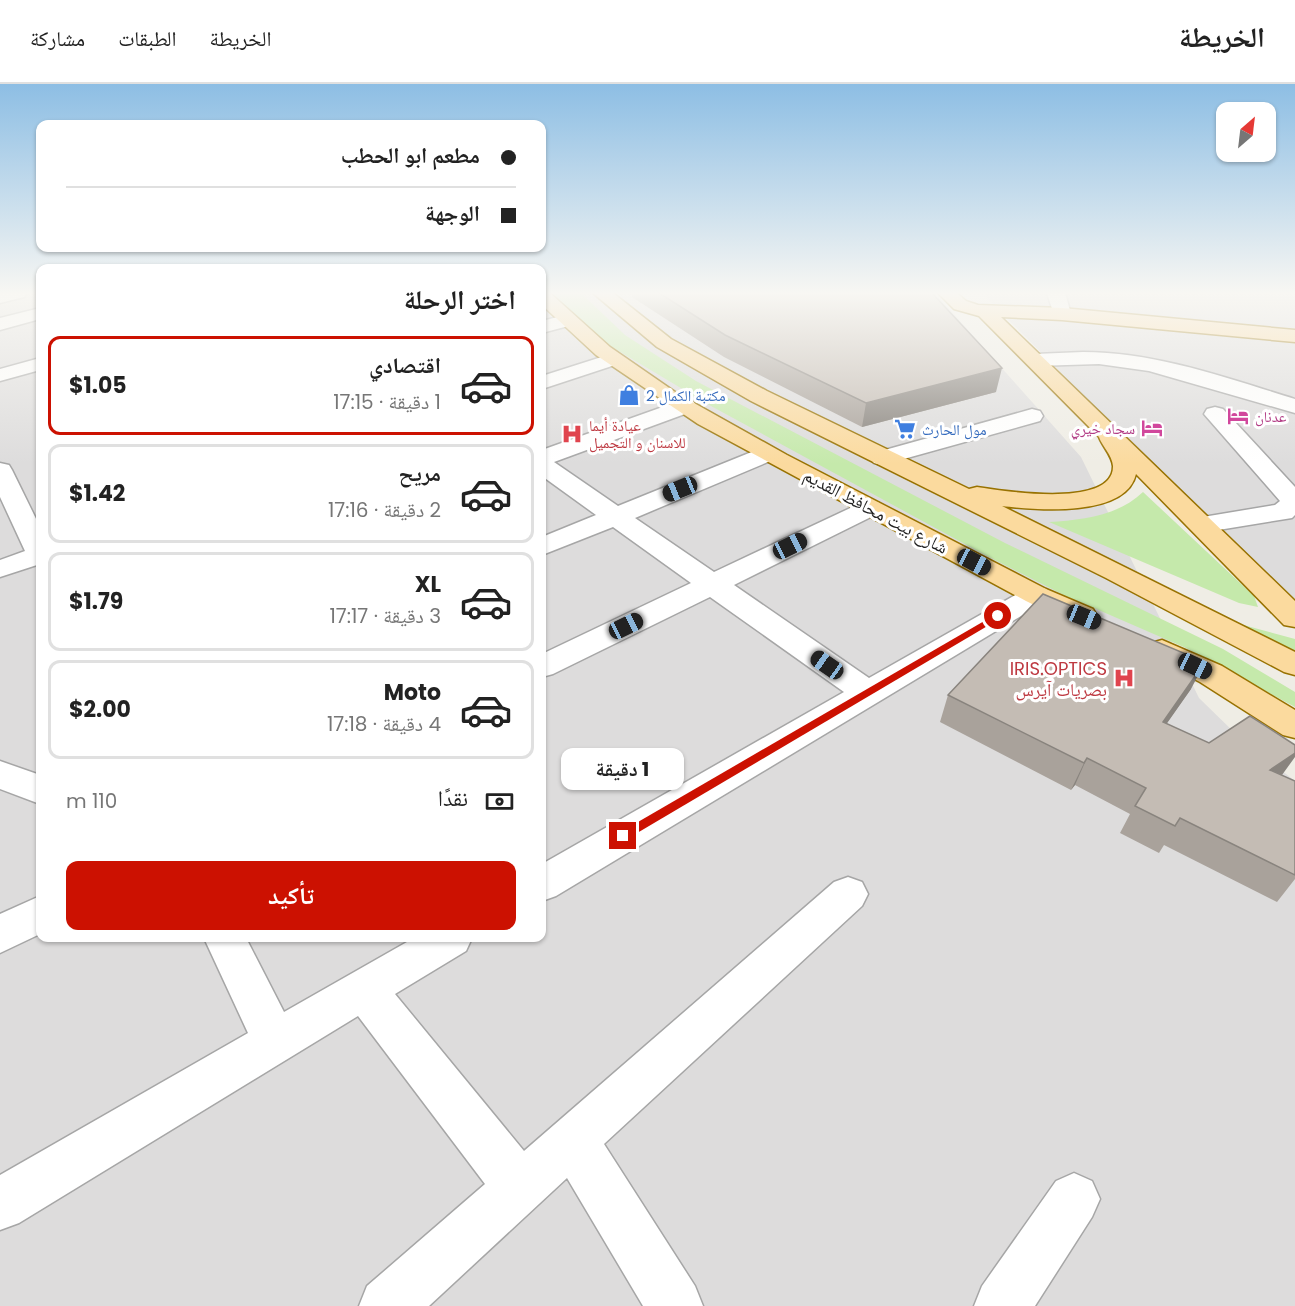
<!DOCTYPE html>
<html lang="ar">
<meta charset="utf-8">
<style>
:root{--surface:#fff;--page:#f2f2f2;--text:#222;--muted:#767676;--line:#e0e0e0;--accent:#cc1101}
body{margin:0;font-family:Poppins,"Noto Naskh Arabic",sans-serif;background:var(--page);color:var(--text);direction:rtl;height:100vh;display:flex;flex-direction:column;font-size:22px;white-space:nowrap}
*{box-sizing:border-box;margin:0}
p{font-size:20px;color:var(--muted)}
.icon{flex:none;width:33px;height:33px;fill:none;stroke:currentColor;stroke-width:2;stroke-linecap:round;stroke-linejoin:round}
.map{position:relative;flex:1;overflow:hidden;direction:ltr}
.panel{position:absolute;left:36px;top:180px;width:510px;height:678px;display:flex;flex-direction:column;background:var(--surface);border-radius:12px;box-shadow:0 2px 4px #0004;direction:rtl}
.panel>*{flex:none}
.top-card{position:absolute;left:36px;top:36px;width:510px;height:132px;border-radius:12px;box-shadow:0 2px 4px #0004;direction:rtl;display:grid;align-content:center;height:132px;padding:0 30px;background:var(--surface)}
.needle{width:39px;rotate:28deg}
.controls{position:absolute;left:1216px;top:18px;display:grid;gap:12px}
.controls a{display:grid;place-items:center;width:60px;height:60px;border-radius:12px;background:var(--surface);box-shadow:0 2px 4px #0004;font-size:30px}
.end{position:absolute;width:27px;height:27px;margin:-14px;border:8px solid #cc1101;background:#fff;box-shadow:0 0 0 3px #fff}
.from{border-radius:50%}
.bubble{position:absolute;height:42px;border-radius:12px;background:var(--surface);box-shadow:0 2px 4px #0004;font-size:20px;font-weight:700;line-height:42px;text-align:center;direction:rtl}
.car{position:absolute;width:18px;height:36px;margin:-18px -9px;border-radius:8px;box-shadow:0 0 4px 2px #0007;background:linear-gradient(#222 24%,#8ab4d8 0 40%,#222 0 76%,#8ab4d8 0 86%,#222 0)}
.top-card b{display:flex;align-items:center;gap:21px;height:57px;font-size:22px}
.top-card b+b{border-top:2px solid var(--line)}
.top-card i{width:15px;height:15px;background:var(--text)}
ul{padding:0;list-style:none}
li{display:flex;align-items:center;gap:18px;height:99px;margin:0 12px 9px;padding:0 18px;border:3px solid var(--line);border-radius:12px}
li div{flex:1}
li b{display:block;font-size:22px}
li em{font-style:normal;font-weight:700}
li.active{border-color:var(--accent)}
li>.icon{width:54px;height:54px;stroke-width:1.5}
h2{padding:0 30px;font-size:27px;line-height:72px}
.pay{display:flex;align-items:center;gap:15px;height:66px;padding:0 30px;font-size:22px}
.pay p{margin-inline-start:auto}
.cta{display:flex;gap:12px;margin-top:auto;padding:12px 30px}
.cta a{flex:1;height:69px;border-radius:12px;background:var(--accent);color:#fff;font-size:24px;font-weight:700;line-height:69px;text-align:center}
header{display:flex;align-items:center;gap:36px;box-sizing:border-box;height:84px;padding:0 30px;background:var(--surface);border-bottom:2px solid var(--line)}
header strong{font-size:28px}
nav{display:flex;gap:33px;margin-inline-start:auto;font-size:21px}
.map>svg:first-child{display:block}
</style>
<header>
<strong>الخريطة</strong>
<nav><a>الخريطة</a><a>الطبقات</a><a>مشاركة</a></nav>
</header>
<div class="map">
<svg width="1295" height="1222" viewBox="0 0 1295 1222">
<rect width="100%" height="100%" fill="#efede5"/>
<path fill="#dddcdc" d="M 0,209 L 40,209 L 40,854 L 542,854 L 542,209 L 935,209 L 1081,373 L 1199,614 L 1239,653 L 1295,697 L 1295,1222 L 0,1222 Z
M 982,209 L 1295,209 L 1295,525 Z"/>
<path fill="#c5e9ab" d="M 552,209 L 581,209 L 625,251 L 696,297 L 1005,459 L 1223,565 L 1295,608 L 1295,623 L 1186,564 L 1064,511 L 985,471 L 711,322 L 607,260 Z
M 1143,408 L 1254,512 L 1258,523 L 1239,519 L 1049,438 C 1082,436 1118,432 1143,408 Z
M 1214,533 L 1295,555 L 1295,572 Z"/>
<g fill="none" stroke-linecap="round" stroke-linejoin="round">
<defs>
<path id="minor" d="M 0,209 L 27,209 L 24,213 L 0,219 Z
M 1047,209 L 1065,209 L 1071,230 L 1069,234 L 1055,234 Z
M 40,224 L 40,235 L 0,246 L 0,234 Z
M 565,231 L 574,237 L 572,241 L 542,249 L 542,237 Z
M 1083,268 C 1155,268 1227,294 1295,315 L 1295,329 L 1149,287 L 1099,280 L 1035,282 L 1028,280 L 1025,276 L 1028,272 L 1035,270 Z
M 611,270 L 618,272 L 621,276 L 618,280 L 542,305 L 542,292 Z
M 40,274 L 40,286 L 0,297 L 0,285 Z
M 685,315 L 693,317 L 696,322 L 693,327 L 554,378 L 618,422 L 759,365 L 775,365 L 779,370 L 775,375 L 635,434 L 714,488 L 861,419 L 870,416 L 879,419 L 883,424 L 879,429 L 734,501 L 869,594 L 1026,505 L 1036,502 L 1046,505 L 1051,511 L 1046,517 L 556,812 L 542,817 L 542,780 L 844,608 L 710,513 L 553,590 L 542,593 L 542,570 L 691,499 L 613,443 L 542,471 L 542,453 L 596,431 L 542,392 L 542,366 Z
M 1215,323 L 1223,325 L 1295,403 L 1295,431 L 1292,434 L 1206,448 L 1197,446 L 1193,440 L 1197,434 L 1275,421 L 1280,417 L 1204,330 L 1207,325 Z
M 1032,325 L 1040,327 L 1043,332 L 1040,337 L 882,381 L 874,379 L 870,374 L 874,369 Z
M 0,379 L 9,381 L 12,386 L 40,443 L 40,480 L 0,493 L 0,476 L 25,467 L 0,413 Z
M 0,677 L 40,691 L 40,720 L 0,705 Z
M 848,793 L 862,798 L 868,810 L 862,822 L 604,1060 L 695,1202 L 703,1222 L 643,1222 L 567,1094 L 429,1222 L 359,1222 L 367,1202 L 485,1100 L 358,932 L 19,1139 L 0,1146 L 0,1091 L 248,949 L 204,854 L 246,854 L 284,928 L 414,854 L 472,854 L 466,867 L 395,910 L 524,1067 L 834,798 Z
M 40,812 L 40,850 L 0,869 L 0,830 Z
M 1074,1089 L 1092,1097 L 1100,1115 L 1092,1133 L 1035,1222 L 974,1222 L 982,1202 L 1056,1097 Z"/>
<path id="major" d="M 542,209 L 550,209 L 610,263 L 678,310 L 787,371 L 1046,505 L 1093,525 L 1097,532 L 1093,539 L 1082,541 L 1071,539 L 1026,517 L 698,340 L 596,271 L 542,221 Z
M 593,209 L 613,209 L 671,255 L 767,307 L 969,405 L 977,403 C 1003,407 1114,425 1113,382 C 1112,371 1102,362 1099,353 L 979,232 L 954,225 L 938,209 L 957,209 L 966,217 L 978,221 L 1062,224 L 1295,246 L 1295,258 L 1062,236 L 1001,233 L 1295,517 L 1295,543 L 1284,541 L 1136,390 C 1126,434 1036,426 1002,422 L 1295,568 L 1295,591 L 1284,588 L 1106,494 L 751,317 L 657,263 Z
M 1162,556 L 1222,582 L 1295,626 L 1295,654 L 1283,651 L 1200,598 L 1151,573 L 1146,566 L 1151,559 Z"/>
</defs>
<use href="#minor" stroke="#a6a6a6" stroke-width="3"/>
<use href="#major" stroke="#987201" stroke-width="3"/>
<use href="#minor" fill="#fff" fill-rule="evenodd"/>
<use href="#major" fill="#fbda9e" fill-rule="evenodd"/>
</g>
<path fill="#a9a29b" d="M 632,209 L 932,209 L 996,308 L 862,343 L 724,273 L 632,213 Z
M 1191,605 L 1166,640 L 1295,697 L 1295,795 L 1277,818 L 1164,761 L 1159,769 L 1120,749 L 1130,730 L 1075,701 L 1071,706 L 940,638 L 948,611 Z"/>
<path fill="#89847e" d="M 1002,284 L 996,308 L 862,343 L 866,319 Z
M 1205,578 L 1191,605 L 1149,665 L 1163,638 Z
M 1295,669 L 1295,673 L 1282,691 L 1270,686 Z
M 1087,674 L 1075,701 L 1071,706 L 1084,679 Z"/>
<path fill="#c4bcb4" stroke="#89847e" stroke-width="1.5" d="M 659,209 L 932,209 L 1002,284 L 866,319 L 725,251 Z
M 1043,510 L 1205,578 L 1163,638 L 1209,659 L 1250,632 L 1295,661 L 1295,669 L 1270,686 L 1295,697 L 1295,791 L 1180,734 L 1175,742 L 1135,722 L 1146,704 L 1087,674 L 1084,679 L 948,611 Z"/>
<linearGradient id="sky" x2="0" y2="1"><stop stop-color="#8dbee4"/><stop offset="0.55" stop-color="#f8f7f3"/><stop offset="1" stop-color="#f8f7f3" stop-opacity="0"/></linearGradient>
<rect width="1295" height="380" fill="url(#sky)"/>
<path fill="#cc1101" d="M 998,529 L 1001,530 L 1001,534 L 627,755 L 619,755 L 619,749 Z"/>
<defs>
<symbol id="shop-bare" viewBox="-9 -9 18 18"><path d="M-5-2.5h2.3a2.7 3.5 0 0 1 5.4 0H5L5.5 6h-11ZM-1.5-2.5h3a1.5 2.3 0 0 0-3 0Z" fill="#3f7fe0" stroke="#fff" stroke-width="2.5" paint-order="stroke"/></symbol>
<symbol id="hotel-bare" viewBox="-9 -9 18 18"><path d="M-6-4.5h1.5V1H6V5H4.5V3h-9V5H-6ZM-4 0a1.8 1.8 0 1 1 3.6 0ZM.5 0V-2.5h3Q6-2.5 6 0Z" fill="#d1479c" stroke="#fff" stroke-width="2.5" paint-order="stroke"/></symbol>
<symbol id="supermarket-bare" viewBox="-9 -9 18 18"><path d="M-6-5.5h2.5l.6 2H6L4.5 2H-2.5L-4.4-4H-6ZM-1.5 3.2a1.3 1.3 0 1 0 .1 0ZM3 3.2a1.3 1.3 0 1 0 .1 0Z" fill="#3f7fe0" stroke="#fff" stroke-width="2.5" paint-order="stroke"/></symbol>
<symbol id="hospital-bare" viewBox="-9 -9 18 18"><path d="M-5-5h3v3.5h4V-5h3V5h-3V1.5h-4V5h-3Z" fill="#e0444e" stroke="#fff" stroke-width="2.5" paint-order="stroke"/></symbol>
</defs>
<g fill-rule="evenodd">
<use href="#shop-bare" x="614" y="296" width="30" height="30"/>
<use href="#hotel-bare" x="1223" y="317" width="30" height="30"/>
<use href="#hotel-bare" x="1137" y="329" width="30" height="30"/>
<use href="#supermarket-bare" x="890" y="330" width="30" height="30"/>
<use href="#hospital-bare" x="557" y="335" width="30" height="30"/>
<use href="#hospital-bare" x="1109" y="579" width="30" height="30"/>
</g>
<g text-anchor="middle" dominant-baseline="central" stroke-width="6" stroke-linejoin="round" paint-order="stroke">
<g font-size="15" fill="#366cbe" stroke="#fff" text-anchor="start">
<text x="646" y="311">مكتبة الكمال 2</text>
<text x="922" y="345">مول الحارث</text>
</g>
<g font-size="15" fill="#b23c85" stroke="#fff" text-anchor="start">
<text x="1255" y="332">عدنان</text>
<text x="1135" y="344" text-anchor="end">سجاد خيري</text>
</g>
<g font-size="15" fill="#be3a42" stroke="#fff" text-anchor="start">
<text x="589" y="341">عيادة أيما<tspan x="589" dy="17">للاسنان و التجميل</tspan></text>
</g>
<g font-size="18" fill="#1f1f1f" stroke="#fff">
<text transform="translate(876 427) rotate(28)">شارع بيت محافظ القديم</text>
</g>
<g font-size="18" fill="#be3a42" stroke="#fff" text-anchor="end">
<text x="1107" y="584">IRIS.OPTICS<tspan x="1107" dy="21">بصريات آيرس</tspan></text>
</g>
</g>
</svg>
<div class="controls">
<a><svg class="needle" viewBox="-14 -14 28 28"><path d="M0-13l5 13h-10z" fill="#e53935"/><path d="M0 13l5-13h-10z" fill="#767676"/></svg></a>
</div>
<i class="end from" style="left:998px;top:532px"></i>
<i class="end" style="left:623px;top:752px"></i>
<div class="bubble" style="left:561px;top:664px;width:123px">1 دقيقة</div>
<i class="car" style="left:680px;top:405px;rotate:248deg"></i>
<i class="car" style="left:790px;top:462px;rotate:64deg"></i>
<i class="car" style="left:974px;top:478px;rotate:118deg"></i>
<i class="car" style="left:1084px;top:533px;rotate:112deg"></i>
<i class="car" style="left:626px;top:542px;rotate:64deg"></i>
<i class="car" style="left:827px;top:581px;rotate:305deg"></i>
<i class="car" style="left:1195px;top:582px;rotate:115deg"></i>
<div class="top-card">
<b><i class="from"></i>مطعم ابو الحطب</b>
<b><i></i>الوجهة</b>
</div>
<section class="panel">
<h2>اختر الرحلة</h2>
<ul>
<li class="active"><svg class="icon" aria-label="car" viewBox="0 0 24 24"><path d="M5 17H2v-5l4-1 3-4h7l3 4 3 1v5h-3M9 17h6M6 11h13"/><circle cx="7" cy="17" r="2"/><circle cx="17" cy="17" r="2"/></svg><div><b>اقتصادي</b><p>1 دقيقة · 17:15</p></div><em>$1.05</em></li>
<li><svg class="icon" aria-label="car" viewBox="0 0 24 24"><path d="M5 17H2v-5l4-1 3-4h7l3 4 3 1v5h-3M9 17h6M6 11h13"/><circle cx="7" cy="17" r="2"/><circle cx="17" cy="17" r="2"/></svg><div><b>مريح</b><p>2 دقيقة · 17:16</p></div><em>$1.42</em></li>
<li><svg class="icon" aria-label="car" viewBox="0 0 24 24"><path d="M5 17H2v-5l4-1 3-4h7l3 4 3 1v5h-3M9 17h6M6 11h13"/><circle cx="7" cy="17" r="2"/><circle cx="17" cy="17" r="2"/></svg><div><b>XL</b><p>3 دقيقة · 17:17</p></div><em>$1.79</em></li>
<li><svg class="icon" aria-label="car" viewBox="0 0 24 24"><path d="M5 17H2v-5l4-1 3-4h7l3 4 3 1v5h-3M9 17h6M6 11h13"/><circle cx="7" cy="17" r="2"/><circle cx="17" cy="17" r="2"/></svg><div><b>Moto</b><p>4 دقيقة · 17:18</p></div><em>$2.00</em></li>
</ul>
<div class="pay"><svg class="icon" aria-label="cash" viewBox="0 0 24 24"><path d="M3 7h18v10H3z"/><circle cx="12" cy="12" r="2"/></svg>نقدًا<p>110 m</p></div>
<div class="cta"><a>تأكيد</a></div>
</section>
</div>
